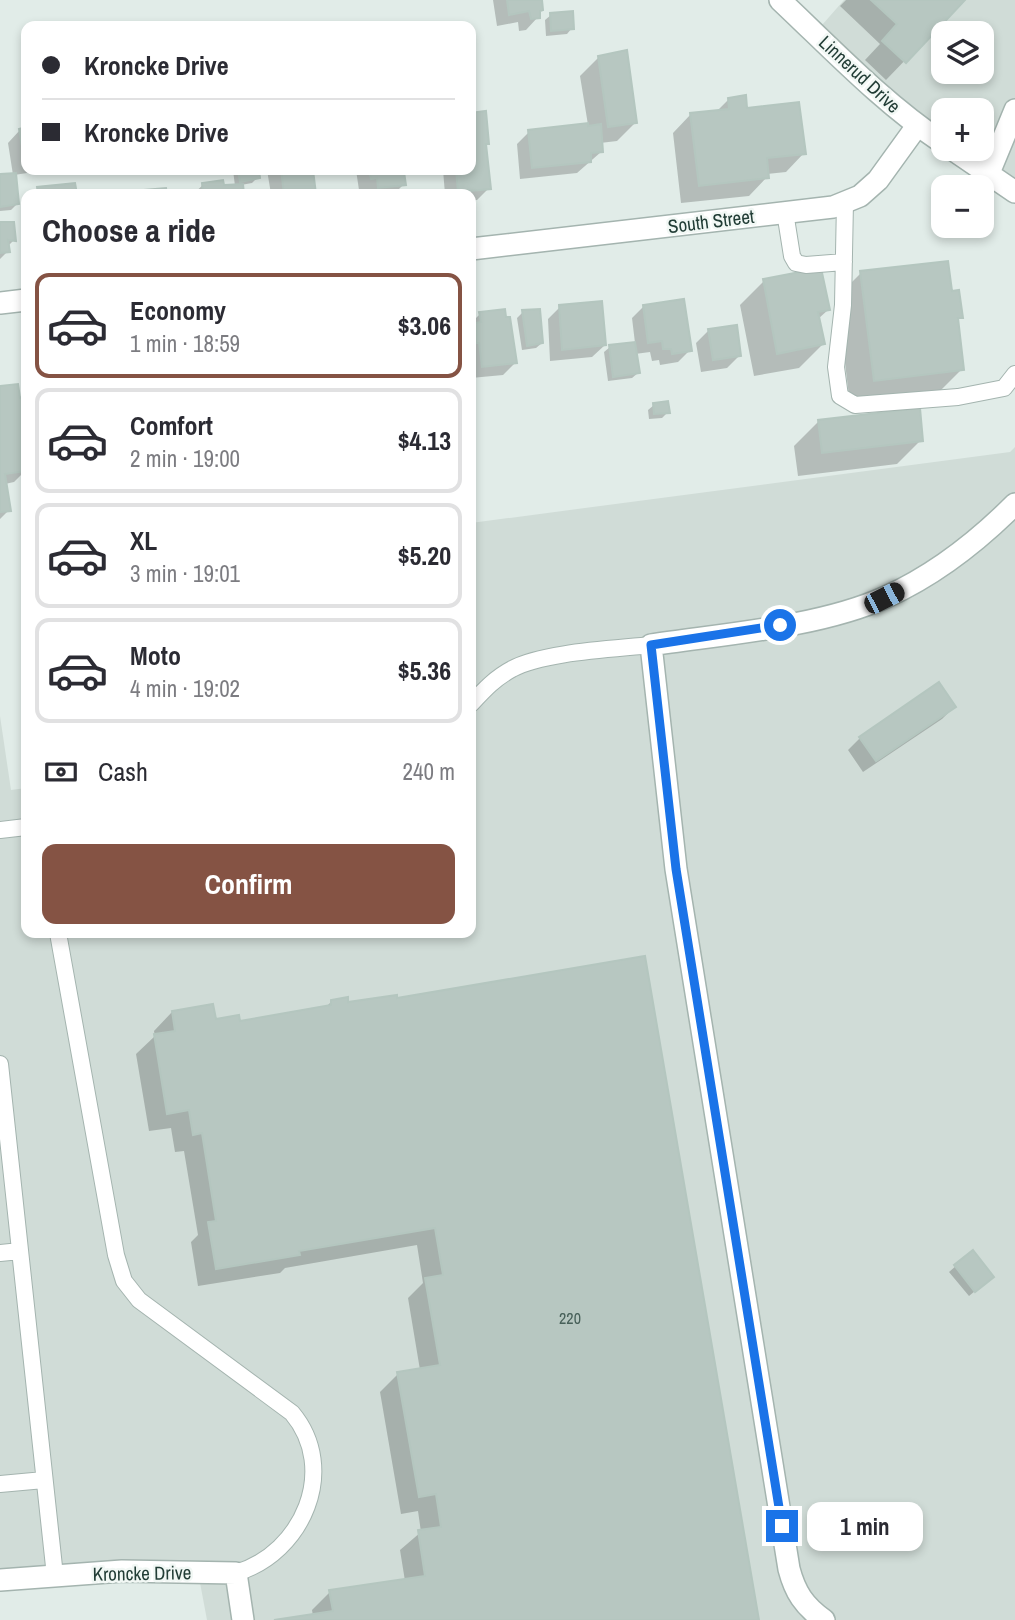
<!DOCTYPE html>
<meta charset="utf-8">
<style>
:root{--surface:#fff;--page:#f2f2f3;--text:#2b2b33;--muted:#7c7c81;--line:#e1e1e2;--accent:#855344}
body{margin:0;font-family:"Archivo Narrow",sans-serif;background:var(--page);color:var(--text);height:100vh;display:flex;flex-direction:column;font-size:26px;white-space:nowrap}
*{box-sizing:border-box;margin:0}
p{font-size:23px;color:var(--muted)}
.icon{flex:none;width:38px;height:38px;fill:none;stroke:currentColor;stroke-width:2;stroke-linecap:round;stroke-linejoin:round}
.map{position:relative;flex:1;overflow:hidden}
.details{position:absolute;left:21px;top:189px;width:455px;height:749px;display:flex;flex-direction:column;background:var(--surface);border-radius:14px;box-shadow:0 4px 10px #0003}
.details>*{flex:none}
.hud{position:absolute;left:21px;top:21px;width:455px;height:154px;border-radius:14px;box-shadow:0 4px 10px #0003;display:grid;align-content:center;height:154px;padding:0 21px;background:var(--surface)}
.fabs{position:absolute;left:931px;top:21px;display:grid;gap:14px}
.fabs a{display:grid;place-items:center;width:63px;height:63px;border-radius:14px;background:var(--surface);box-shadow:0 4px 10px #0003;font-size:35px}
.end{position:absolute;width:32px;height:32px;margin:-16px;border:9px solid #1a73e8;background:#fff;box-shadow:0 0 0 4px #fff}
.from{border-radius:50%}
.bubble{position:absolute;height:49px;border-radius:14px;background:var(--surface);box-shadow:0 4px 10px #0003;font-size:23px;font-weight:700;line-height:49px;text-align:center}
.car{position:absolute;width:21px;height:42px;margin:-21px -10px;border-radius:9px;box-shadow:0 0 5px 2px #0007;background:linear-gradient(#222 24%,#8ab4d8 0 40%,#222 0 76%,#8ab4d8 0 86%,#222 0)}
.hud b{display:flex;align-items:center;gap:24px;height:66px;font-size:26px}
.hud b+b{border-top:2px solid var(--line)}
.hud i{width:18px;height:18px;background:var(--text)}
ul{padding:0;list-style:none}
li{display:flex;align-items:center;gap:21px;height:105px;margin:0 14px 10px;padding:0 7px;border:4px solid var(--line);border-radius:14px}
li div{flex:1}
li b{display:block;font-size:26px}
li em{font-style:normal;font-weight:700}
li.selected{border-color:var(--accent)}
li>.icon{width:63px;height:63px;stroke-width:1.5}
h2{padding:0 21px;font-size:32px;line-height:84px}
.pay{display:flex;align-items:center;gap:18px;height:77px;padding:0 21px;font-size:26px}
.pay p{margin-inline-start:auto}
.button{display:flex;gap:14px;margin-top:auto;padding:14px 21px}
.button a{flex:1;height:80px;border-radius:14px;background:var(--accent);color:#fff;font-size:28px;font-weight:700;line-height:80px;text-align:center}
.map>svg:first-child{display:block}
</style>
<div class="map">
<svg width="1015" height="1620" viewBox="0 0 1015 1620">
<rect width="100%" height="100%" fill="#e1ece8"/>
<path fill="#d0dcd7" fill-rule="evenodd" d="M 844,0 L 1015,0 L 1015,192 L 952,149 L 982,149 L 982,110 L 943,110 L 943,143 L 815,33 ZM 943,33 L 982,33 L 982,72 L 943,72 Z
M 1015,447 L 1015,1620 L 207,1620 L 198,1572 L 0,1580 L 0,716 L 11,790 L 26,788 L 26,933 L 471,933 L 471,523 L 1010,452 Z"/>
<path fill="#0003" d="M 493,0 L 540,0 L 538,17 L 526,30 L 519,31 L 518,22 L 497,26 Z
M 846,0 L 963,0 L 886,80 L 865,60 L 880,44 L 840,6 Z
M 551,15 L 572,28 L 567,34 L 546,36 L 545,20 Z
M 599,57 L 635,123 L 617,141 L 600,143 L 601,152 L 577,173 L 520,179 L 517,144 L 529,132 L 588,125 L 580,76 Z
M 471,83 L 474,101 L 471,104 Z
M 729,99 L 804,153 L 786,172 L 767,174 L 767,177 L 749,196 L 681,203 L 673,133 L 691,114 L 716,112 Z
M 484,113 L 487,143 L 485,146 L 489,188 L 477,200 L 471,201 L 471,194 L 445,194 L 443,170 L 471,170 L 471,115 Z
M 26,129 L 26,170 L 47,170 L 14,175 L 17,204 L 11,210 L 0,211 L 0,176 L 13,175 L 8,143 L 20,130 Z
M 233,170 L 257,170 L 258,177 L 252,183 L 241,185 L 242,194 L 193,194 L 203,185 L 235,186 Z
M 267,170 L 311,170 L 314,194 L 271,194 Z
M 356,170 L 406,170 L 403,174 L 404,184 L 394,194 L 366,194 L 365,189 L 359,190 Z
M 73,185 L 75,194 L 32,194 L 38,188 Z
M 0,224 L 14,240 L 7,247 L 8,251 L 0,259 Z
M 861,273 L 950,293 L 961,317 L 956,321 L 962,369 L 938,393 L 850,404 L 837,297 Z
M 764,281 L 828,310 L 818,319 L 823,344 L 799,368 L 754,376 L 740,305 Z
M 644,306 L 690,350 L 678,362 L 660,365 L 659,360 L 652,361 L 650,352 L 635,354 L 638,373 L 632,378 L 608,381 L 604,352 L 610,347 L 635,343 L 632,318 Z
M 560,307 L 605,345 L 592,357 L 550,361 L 548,319 Z
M 523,312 L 542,343 L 536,348 L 522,350 L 517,318 Z
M 480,314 L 515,363 L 503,375 L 471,378 L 471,323 Z
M 709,330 L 739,356 L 727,368 L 701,372 L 696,343 Z
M 0,388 L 18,400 L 26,399 L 26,443 L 22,447 L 26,470 L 14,482 L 5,484 L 9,510 L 0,519 Z
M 654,405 L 668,412 L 662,418 L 649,419 L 648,410 Z
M 818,422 L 921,440 L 897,464 L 798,476 L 794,446 Z
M 954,707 L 942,719 L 863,772 L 848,750 L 860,738 Z
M 331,1002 L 757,1620 L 286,1620 L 313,1616 L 312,1610 L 330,1592 L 405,1581 L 400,1550 L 421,1532 L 418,1511 L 401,1514 L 380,1392 L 398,1374 L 420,1370 L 408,1298 L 423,1283 L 417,1245 L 285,1268 L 280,1273 L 198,1286 L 191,1242 L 198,1235 L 184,1151 L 175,1152 L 171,1128 L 149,1131 L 136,1054 L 155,1036 L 154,1031 L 172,1012 L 214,1021 L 239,1023 L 325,1008 Z
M 972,1252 L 986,1282 L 969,1296 L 949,1272 Z"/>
<path fill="#b7c7c1" stroke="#b4c6bf" stroke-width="2" d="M 507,0 L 542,0 L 543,10 L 540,11 L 540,18 L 531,19 L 529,11 L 509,15 Z
M 871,0 L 965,0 L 906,63 L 882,41 L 897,24 Z
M 573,11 L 574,29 L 551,31 L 550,13 Z
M 627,50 L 637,123 L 608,127 L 598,56 Z
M 746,95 L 747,108 L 799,102 L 806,154 L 767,158 L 769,178 L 699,186 L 690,113 L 729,109 L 728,98 Z
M 486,111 L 489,144 L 486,144 L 491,189 L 458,192 L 456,170 L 471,170 L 471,113 Z
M 588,123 L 588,126 L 601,124 L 603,152 L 591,153 L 591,162 L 532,168 L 528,130 Z
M 26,127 L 26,164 L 25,164 L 19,129 Z
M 238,170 L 259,170 L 260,178 L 240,182 Z
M 281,170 L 313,170 L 316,194 L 284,194 Z
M 369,170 L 408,170 L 404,172 L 406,185 L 378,188 L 377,178 L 371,179 Z
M 16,173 L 19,204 L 0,207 L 0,174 Z
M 223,180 L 224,185 L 243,184 L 244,194 L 203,194 L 202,183 Z
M 75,183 L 77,194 L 38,194 L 37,187 Z
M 166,188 L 167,194 L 121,194 L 121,192 Z
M 0,222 L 14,222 L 16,241 L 8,240 L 10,252 L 0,253 Z
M 948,261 L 952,291 L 959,290 L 963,318 L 958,318 L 964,370 L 874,381 L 860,271 Z
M 821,268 L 830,310 L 818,312 L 825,344 L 777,354 L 763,279 Z
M 684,299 L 692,351 L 672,354 L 671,349 L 663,349 L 662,341 L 648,343 L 643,305 Z
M 602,301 L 606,345 L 562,350 L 559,305 Z
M 505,309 L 506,317 L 510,317 L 517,363 L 482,367 L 479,343 L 476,343 L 475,323 L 481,322 L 479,312 Z
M 540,309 L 543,343 L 527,346 L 522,310 Z
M 737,325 L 741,356 L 713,360 L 708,329 Z
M 635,342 L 640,373 L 613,377 L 609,345 Z
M 18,384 L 20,398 L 26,397 L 26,442 L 23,442 L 26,471 L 5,474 L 11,511 L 0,512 L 0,386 Z
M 668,401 L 670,413 L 654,414 L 653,403 Z
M 920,408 L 923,441 L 822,453 L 818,420 Z
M 939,682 L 956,707 L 876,761 L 859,737 Z
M 645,956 L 759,1620 L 274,1620 L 333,1611 L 329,1590 L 425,1576 L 418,1530 L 441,1527 L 436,1494 L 419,1497 L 397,1372 L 440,1365 L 425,1278 L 443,1275 L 435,1228 L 299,1251 L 300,1255 L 216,1269 L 208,1222 L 216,1221 L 202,1133 L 193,1135 L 189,1110 L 167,1114 L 154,1034 L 175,1031 L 172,1011 L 213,1004 L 216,1019 L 239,1015 L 240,1021 L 331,1005 L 331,1000 L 348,997 L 348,1002 L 397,995 L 397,998 Z
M 973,1250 L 994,1277 L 975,1292 L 954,1265 Z"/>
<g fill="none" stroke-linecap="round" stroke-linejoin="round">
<defs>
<path id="lane" d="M 845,202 L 843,305 L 836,367 L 840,396 L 855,405 L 958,397 L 1004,388 L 1015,374
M 785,212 L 792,256 L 796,263 L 806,265 L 844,262
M 471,704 C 484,690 495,678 512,669 C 542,652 615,649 651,645
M 0,830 L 26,827
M 58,933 L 116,1255 L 124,1281 L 139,1300 L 292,1413 C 339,1469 303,1553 236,1573
M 0,1064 L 55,1576
M 0,1253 L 20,1251
M 0,1484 L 44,1480"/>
<path id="street" d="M 780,0 C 833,50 883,103 943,143
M 952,149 L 1015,192
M 989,173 L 1015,110
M 471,249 L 833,207 L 860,196 L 878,180 L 917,126
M 0,303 L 26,300
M 0,1580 L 122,1571 L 236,1573 L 243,1620
M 824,1620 C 804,1606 795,1592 789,1569 L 676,869 L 651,645 C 724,634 820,627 886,597 C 935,575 977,542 1015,504"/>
</defs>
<use href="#lane" stroke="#a4b4af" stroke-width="18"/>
<use href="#street" stroke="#a4b4af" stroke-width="24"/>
<use href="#lane" stroke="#fff" stroke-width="16"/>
<use href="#street" stroke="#fff" stroke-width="21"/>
</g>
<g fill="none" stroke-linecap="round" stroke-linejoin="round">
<path stroke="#1a73e8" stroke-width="9" d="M 780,625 L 651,645 L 676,869 L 782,1526"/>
</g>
<g text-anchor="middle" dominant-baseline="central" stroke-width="5" stroke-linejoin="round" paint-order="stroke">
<g font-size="16" fill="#476059">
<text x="570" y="1318">220</text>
</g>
<g font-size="19" fill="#223d36" stroke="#f2f8f5">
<text transform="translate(860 74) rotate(43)">Linnerud Drive</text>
<text transform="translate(711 221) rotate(-7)">South Street</text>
<text transform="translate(142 1573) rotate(-1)">Kroncke Drive</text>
</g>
</g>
</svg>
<div class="fabs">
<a><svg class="icon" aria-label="layers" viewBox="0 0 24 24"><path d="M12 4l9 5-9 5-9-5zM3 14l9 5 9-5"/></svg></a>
<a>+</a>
<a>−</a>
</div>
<i class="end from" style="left:780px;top:625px"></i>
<i class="end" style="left:782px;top:1526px"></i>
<div class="bubble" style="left:807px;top:1502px;width:116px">1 min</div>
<i class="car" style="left:884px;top:598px;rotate:63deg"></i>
<div class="hud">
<b><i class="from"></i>Kroncke Drive</b>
<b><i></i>Kroncke Drive</b>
</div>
<section class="details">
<h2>Choose a ride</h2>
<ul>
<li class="selected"><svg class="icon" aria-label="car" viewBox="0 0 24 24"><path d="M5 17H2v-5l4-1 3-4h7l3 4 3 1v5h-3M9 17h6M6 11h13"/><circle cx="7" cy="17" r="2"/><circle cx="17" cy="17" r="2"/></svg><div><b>Economy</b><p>1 min · 18:59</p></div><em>$3.06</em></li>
<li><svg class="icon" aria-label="car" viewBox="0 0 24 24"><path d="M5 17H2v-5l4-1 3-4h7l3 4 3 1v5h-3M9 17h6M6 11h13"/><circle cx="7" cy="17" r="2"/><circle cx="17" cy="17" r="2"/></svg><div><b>Comfort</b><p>2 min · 19:00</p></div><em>$4.13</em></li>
<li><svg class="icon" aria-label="car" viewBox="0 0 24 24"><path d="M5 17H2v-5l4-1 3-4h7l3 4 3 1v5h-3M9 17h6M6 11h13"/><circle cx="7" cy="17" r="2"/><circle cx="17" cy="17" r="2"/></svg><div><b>XL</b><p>3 min · 19:01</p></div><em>$5.20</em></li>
<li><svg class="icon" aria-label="car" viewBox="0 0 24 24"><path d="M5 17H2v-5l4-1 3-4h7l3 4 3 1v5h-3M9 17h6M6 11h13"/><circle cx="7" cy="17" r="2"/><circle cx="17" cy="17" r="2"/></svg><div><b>Moto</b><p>4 min · 19:02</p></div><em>$5.36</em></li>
</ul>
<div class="pay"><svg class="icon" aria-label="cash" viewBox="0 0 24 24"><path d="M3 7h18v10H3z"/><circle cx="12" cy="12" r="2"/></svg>Cash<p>240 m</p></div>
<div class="button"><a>Confirm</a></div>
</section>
</div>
